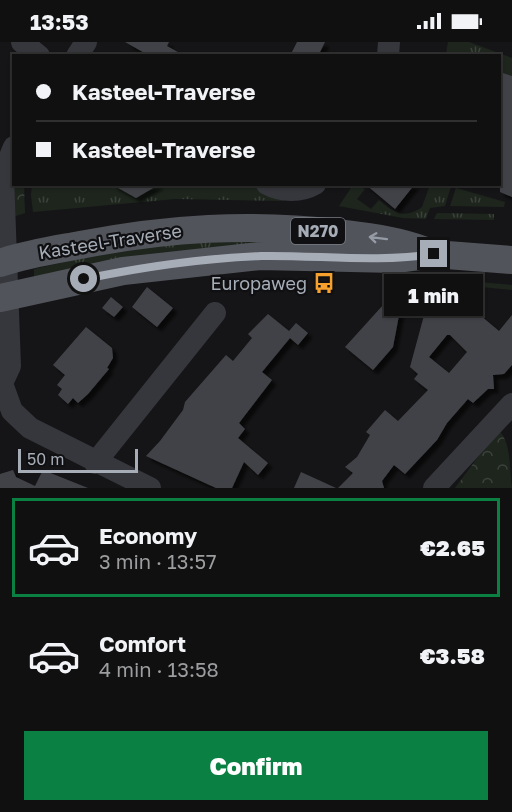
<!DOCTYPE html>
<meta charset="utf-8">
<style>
:root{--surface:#101011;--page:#19191a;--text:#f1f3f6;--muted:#9c9d9f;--line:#303031;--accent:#0b8043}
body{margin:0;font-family:"Golos Text",sans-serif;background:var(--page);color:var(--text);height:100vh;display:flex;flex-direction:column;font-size:22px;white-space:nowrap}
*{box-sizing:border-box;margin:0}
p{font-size:20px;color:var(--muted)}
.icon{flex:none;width:33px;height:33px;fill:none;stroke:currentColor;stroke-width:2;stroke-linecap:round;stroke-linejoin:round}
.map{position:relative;height:446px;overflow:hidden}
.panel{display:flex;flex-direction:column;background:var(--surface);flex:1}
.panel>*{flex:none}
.hud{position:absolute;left:12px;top:12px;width:489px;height:132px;border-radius:0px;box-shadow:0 2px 4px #0004,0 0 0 2px var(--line);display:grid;align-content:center;height:132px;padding:0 24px;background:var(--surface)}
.scale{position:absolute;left:18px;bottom:15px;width:120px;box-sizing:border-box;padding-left:6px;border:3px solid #a6adb7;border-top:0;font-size:16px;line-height:21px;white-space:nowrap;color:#a6adb7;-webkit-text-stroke:4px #101012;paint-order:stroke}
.end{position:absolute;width:27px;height:27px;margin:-14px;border:8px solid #a6adb7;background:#111;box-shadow:0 0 0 3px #111}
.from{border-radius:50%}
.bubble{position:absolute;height:42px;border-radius:0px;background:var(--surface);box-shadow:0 2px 4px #0004,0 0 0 2px var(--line);font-size:20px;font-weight:800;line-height:42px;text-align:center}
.hud b{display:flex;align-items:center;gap:21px;height:57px;font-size:22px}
.hud b+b{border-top:2px solid var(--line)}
.hud i{width:15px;height:15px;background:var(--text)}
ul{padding:10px 0 0;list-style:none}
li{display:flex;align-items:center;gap:18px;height:99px;margin:0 12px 9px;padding:0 12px;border:3px solid transparent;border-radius:0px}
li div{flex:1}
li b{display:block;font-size:22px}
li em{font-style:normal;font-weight:800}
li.selected{border-color:var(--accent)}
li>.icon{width:54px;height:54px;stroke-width:1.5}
.button{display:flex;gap:12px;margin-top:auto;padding:12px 24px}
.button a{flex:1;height:69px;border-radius:0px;background:var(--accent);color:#fff;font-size:24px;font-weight:800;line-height:69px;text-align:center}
.status{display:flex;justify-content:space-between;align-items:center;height:42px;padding:0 30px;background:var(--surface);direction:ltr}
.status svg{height:16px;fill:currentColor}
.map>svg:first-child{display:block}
</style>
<div class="status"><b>13:53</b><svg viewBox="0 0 49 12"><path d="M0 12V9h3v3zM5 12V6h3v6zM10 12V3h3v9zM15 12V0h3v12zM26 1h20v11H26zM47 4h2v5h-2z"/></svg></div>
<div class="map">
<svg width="512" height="446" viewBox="0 0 512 446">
<defs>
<pattern id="grass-tufts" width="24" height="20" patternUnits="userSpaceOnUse" patternTransform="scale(1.5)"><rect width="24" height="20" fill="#1d251d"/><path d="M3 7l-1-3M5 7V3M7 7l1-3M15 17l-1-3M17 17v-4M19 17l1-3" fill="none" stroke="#3b423c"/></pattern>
<pattern id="forest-crowns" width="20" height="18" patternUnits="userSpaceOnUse" patternTransform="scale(1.5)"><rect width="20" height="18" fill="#1d251d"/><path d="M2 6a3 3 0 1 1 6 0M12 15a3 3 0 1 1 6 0" fill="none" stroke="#3b423c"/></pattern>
<filter id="shadow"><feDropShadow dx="4.5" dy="4.5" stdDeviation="1.5" flood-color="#0009"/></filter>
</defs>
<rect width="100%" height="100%" fill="#151517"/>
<path fill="url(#grass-tufts)" d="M 448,0 L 469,0 L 512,16 L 512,34 L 500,30 L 500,14 L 450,14 L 446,12 Z
M 32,142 L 256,142 L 282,155 L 283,159 L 175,157 L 33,170 L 31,153 Z
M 353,143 L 365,147 L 357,157 L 371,167 L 379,158 C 393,170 404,178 422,165 L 430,143 L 451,144 L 445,164 L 430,166 L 426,177 L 403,176 L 339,164 Z
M 456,146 L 505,160 L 504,165 L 450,164 Z
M 437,171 L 494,172 L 494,178 L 434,177 Z
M 220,194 L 301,196 L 34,241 L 34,227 L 78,217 Z"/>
<path fill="url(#forest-crowns)" d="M 14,142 L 24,143 L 25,171 L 13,175 Z
M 419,235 L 512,243 L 512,248 L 430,240 Z
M 498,388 C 512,399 509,429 512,446 L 455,446 Z"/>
<path fill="#414347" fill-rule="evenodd" filter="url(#shadow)" d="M 125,0 L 169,0 L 167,4 L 185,14 L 150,14 Z
M 297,0 L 325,0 L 318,14 L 290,14 Z
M 500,30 L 512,34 L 512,155 L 500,150 Z
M 111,142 L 160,142 L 136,156 Z
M 365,142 L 415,142 L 395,167 Z
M 147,245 L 173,266 L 157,285 L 132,265 Z
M 111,255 L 123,265 L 114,275 L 102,266 Z
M 438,258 L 452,271 L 462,258 L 499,289 L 512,273 L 512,323 L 504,332 L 493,333 L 494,347 L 488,347 L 473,361 L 468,357 L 447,381 L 437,398 L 405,432 L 394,423 L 382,439 L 384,446 L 338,446 L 353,431 L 345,425 L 357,415 L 370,393 L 366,390 L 385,368 L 398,379 L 428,348 L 414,337 L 418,332 L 410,325 L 426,266 L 432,266 ZM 447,293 L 450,293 L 467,310 L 449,331 L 429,315 Z
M 384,262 L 400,268 L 393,305 L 373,328 L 345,305 Z
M 268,272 L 289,289 L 296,281 L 308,291 L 298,303 L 290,296 L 262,330 L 272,338 L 239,381 L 245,387 L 238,396 L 268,421 L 258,433 L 244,420 L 232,446 L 216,446 L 146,414 L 160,399 L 183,368 L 185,360 L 226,313 L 233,319 L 252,296 L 248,292 Z
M 86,285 L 112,306 L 113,316 L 107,326 L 109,327 L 88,352 L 78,361 L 73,356 L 68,362 L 58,353 L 62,347 L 57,343 L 65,333 L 53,323 Z
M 13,428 L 16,435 L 35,444 L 43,428 L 88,446 L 0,446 L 0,432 Z
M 301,430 L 336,446 L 294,446 Z"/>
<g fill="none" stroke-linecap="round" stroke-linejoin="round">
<path stroke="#36373c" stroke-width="22" d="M 22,0 L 39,14
M 77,14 L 86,0
M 388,14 L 389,0
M 3,135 L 10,324 L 3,339
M 0,139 L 14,105
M 267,142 C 281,150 302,150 315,142
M 0,336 L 12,369 L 30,386 L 150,446
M 95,421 L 215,271
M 434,446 L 512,362"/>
<path stroke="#52545b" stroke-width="28" d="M 0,221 C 26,212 53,208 80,203 C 168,186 248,181 338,191 C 369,195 397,198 426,209
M 0,256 L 123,229 L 260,214 L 396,217 L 434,212 L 512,218"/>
</g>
<defs><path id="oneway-shaft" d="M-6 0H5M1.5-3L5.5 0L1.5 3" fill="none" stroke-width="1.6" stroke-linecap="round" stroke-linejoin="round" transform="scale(1.5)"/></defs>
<use stroke="#959ba5" href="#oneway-shaft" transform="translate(378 196) rotate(-173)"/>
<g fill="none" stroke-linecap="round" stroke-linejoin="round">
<path stroke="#a6adb7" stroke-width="8" d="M 84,237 C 138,226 206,216 261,214 C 319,213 376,221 434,212"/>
</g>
<defs>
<symbol id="bus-bare" viewBox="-9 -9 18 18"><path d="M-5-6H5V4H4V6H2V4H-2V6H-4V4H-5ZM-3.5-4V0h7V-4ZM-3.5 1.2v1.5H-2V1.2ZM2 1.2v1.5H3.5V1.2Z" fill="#f6a12d" stroke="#101012" stroke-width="2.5" paint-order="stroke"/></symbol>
</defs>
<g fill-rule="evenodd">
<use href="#bus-bare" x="309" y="226" width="30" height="30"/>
</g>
<g text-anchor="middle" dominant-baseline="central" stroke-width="4.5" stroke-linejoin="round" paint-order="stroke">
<rect fill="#101012" stroke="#797e86" stroke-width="1.5" x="291" y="176" width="54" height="26" rx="4.5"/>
<g font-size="16" font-weight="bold" fill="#a6adb7">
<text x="318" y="189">N270</text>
</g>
<g font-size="18" fill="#a6adb7" stroke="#101012">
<text transform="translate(110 199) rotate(-9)">Kasteel-Traverse</text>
</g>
<g font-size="18" fill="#a6adb7" stroke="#101012" text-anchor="end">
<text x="307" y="241">Europaweg</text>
</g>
</g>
</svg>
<div class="scale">50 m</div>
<i class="end from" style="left:84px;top:237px"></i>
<i class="end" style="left:434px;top:212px"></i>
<div class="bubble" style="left:384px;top:232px;width:99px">1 min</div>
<div class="hud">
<b><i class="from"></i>Kasteel-Traverse</b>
<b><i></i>Kasteel-Traverse</b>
</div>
</div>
<section class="panel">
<ul>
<li class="selected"><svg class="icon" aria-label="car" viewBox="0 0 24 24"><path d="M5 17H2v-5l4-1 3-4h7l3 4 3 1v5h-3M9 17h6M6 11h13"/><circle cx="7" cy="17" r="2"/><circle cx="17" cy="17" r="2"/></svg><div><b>Economy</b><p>3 min · 13:57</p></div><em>€2.65</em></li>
<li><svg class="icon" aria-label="car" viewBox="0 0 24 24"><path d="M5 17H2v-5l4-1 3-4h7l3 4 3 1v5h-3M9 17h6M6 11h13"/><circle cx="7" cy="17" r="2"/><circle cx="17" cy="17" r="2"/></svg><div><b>Comfort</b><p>4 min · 13:58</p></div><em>€3.58</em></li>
</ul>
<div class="button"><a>Confirm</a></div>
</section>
